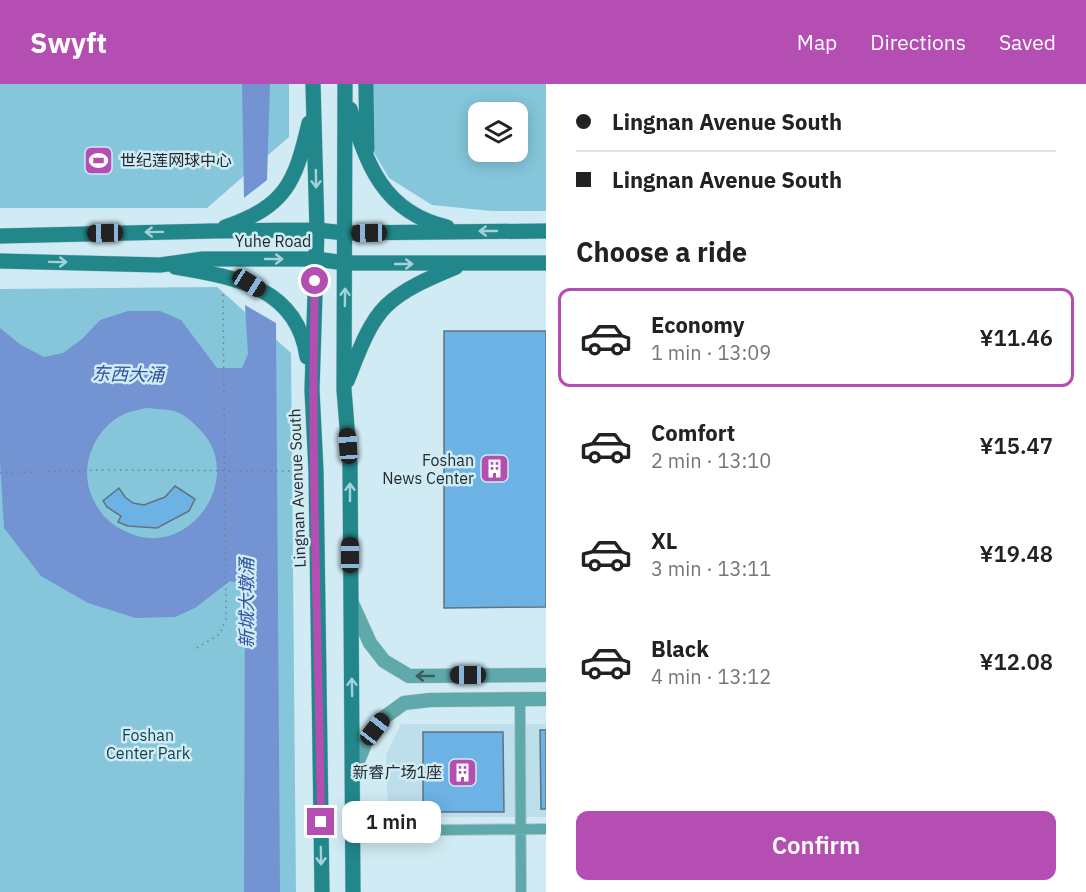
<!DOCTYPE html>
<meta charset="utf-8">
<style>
:root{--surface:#fff;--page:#f6f6f6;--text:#222;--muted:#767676;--line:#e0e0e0;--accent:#b54eb2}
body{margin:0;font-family:"IBM Plex Sans","Noto Sans SC",sans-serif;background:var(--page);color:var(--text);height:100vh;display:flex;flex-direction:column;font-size:22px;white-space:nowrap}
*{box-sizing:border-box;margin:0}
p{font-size:20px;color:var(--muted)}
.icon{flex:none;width:33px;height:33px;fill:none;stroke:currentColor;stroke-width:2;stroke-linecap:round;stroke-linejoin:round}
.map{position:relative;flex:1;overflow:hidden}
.drawer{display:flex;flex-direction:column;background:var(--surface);width:540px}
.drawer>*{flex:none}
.top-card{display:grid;align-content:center;height:132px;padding:0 30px;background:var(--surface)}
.buttons{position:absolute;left:468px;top:18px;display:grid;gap:12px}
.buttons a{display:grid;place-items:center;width:60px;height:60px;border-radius:12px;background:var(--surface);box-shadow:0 3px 15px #0003;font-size:30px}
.end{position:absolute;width:27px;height:27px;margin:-14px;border:8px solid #b54eb2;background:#fff;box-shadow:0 0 0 3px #fff}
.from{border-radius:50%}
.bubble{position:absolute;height:42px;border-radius:12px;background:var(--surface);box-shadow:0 3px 15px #0003;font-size:20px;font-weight:600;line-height:42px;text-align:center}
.car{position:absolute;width:18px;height:36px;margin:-18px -9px;border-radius:8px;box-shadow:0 0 4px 2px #0007;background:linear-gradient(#222 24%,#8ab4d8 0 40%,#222 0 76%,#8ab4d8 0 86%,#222 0)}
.top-card b{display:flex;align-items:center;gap:21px;height:57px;font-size:22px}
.top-card b+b{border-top:2px solid var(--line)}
.top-card i{width:15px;height:15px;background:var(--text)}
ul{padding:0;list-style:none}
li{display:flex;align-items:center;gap:18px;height:99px;margin:0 12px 9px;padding:0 18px;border:3px solid transparent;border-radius:12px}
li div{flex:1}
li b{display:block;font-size:22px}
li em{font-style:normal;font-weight:600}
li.current{border-color:var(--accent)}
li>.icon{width:54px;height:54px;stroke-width:1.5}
h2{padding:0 30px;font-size:27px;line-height:72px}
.primary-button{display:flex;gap:12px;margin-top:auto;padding:12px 30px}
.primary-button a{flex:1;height:69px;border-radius:12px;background:var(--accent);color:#fff;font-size:24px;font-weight:600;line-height:69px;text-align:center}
header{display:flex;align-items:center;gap:36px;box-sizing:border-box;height:84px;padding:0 30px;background:var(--accent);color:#fff}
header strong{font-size:28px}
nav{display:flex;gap:33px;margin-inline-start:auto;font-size:21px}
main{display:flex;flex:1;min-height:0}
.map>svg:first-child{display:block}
</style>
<header>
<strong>Swyft</strong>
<nav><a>Map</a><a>Directions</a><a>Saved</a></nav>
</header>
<main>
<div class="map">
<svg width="546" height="808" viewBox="0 0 546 808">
<rect width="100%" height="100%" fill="#d1ebf4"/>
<path fill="#bddfeb" d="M 401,640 L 546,640 L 546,733 L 388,733 L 386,671 Z"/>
<path fill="#85c6db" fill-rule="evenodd" d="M 0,0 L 289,0 L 289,53 L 207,124 L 0,124 Z
M 369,0 L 546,0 L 546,127 L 492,127 L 432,121 L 389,94 L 370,62 ZM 478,28 L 518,28 L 518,68 L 478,68 Z
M 217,203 L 291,269 L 296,808 L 0,808 L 0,205 Z"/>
<path fill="#7393d3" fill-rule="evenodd" d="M 242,0 L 270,0 L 267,96 L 244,114 Z
M 245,221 L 276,239 L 280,808 L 244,808 L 245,501 L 230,497 L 195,524 L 175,533 L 136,534 L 88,519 L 41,492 L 4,444 L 0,377 L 0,244 L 21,261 L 44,273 L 63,269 L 82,255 L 100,236 L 128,227 L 160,227 L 181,236 L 217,284 L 242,284 L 248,270 ZM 146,324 C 155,325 165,325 174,327 C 185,330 195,340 203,349 C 244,397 188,475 129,449 C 112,442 101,432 93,415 C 78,385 93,345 124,330 C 131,327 139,326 146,324 Z"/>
<path fill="#6cb2e5" stroke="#607280" stroke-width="1.5" d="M 444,247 L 546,247 L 546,523 L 444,524 Z
M 175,402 L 195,415 L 189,427 L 157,444 L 128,442 L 118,438 L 121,432 L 107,423 L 103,417 L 119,404 L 125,413 L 133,419 L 144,421 L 165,413 Z
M 540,646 L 546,646 L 546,725 L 541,725 Z
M 423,648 L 503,648 L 504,728 L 423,728 Z"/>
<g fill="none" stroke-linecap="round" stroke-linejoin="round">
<defs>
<path id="minor" d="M 520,615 L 521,808
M 353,747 L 546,745"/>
<path id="tertiary" d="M 351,517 L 370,559 L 384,577 L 409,592 L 546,591
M 353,689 L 367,655 L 382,635 L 404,619 L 430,616 L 546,615"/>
<path id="secondary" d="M 313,0 L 317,146 L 312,306 L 316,387 L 322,808
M 345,0 L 344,306 L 350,380 L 353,808
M 366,0 L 367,65
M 350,25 C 367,81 383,128 447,143
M 225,143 C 286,122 295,99 309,39
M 0,152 L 213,147 L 317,146 L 345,149 L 546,147
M 0,177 L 160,181 L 203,175 L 316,175 L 345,179 L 546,179
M 175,183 C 233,193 297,202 307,273
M 347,297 C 357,273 367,241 386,222 C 405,204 432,193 456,183"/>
</defs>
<use href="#minor" stroke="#b1c8d0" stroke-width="12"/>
<use href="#tertiary" stroke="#b1c8d0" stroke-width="15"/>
<use href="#secondary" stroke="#b1c8d0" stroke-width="16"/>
<path stroke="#718288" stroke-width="1.5" stroke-dasharray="1.5 4.5" stroke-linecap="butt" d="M 0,389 L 103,386 L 302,387
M 197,564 L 220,550 L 226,535 L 223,207"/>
<use href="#minor" stroke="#60a9ab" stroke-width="10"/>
<use href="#tertiary" stroke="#60a9ab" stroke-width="14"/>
<use href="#secondary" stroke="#21878a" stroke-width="15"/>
</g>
<defs><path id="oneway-shaft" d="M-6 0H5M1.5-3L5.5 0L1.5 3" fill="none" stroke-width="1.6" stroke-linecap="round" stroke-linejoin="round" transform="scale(1.5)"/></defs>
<g stroke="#a5d2da">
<use href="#oneway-shaft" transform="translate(316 95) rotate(89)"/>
<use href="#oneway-shaft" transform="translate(488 147) rotate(180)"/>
<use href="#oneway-shaft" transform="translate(154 148) rotate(179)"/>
<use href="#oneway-shaft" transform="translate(274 175)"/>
<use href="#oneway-shaft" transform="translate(58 178) rotate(1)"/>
<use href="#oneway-shaft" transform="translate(404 180)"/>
<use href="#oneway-shaft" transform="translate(345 213) rotate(-89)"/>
<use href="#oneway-shaft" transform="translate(350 408) rotate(-90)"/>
<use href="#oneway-shaft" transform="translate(352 603) rotate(-91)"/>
<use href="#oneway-shaft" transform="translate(321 772) rotate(89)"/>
</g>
<use stroke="#3a5d60" href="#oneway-shaft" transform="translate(425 592) rotate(180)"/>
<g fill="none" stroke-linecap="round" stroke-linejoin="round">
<path stroke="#b54eb2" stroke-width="8" d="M 315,197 C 310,377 319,558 321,738"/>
</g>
<defs>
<symbol id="stadium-square" viewBox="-11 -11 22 22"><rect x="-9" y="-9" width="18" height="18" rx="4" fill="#b54eb2" stroke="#d1ebf4"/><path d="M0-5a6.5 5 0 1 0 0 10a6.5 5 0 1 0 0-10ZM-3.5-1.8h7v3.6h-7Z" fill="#fff"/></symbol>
<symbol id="building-square" viewBox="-11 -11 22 22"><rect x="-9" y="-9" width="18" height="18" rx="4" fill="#b54eb2" stroke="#d1ebf4"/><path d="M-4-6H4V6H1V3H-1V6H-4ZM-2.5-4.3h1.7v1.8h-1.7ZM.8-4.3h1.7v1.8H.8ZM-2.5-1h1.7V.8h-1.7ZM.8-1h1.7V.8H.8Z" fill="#fff"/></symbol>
</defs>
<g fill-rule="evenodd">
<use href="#stadium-square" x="82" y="60" width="33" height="33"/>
<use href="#building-square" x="478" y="368" width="33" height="33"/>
<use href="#building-square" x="446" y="672" width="33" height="33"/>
</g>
<g text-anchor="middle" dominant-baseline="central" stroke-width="5" stroke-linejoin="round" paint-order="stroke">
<g font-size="16" fill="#212b2e" stroke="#d1ebf4" text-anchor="end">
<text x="120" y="76" text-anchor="start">世纪莲网球中心</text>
<text x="474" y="376">Foshan<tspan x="474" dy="18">News Center</tspan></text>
<text x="442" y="688">新睿广场1座</text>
</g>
<g font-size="16" fill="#212b2e" stroke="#d1ebf4">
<text x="273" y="157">Yuhe Road</text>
<text transform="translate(297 404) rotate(-92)">Lingnan Avenue South</text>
</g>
<g font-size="16" fill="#113f4c" stroke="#d1ebf4">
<text x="148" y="651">Foshan<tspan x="148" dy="18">Center Park</tspan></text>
</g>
<g font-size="18" font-style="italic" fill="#2f53a0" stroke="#d1ebf4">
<text transform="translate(128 290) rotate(1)">东西大涌</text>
<text transform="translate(246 519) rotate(-90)">新城大墩涌</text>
</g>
</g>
</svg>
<div class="buttons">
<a><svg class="icon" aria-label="layers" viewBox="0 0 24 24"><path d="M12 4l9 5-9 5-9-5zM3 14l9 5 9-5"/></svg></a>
</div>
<i class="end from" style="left:315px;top:197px"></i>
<i class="end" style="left:321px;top:738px"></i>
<div class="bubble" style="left:342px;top:717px;width:99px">1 min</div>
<i class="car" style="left:105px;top:149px;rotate:269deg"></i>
<i class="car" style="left:369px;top:149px;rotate:269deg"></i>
<i class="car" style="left:249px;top:199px;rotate:122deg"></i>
<i class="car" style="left:348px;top:362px;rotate:356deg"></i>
<i class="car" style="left:350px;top:471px;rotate:0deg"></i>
<i class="car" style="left:468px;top:591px;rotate:270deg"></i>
<i class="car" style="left:375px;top:645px;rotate:38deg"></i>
</div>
<section class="drawer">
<div class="top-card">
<b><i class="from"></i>Lingnan Avenue South</b>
<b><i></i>Lingnan Avenue South</b>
</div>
<h2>Choose a ride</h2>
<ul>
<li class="current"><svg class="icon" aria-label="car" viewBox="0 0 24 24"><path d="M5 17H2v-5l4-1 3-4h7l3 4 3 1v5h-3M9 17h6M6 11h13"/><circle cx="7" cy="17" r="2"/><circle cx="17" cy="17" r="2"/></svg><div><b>Economy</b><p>1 min · 13:09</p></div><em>¥11.46</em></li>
<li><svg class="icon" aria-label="car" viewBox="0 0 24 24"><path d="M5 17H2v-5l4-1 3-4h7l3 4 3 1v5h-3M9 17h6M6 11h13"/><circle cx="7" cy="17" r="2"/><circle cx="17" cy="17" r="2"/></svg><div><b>Comfort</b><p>2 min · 13:10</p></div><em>¥15.47</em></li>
<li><svg class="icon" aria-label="car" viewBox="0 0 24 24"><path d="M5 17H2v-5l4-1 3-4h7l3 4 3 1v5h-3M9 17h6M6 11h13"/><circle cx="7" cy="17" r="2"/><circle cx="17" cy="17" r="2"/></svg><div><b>XL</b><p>3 min · 13:11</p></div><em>¥19.48</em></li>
<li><svg class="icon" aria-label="car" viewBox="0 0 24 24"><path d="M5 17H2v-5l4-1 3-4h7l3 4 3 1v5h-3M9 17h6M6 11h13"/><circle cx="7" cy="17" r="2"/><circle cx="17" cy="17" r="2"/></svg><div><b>Black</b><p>4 min · 13:12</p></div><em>¥12.08</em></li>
</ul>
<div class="primary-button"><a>Confirm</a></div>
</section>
</main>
